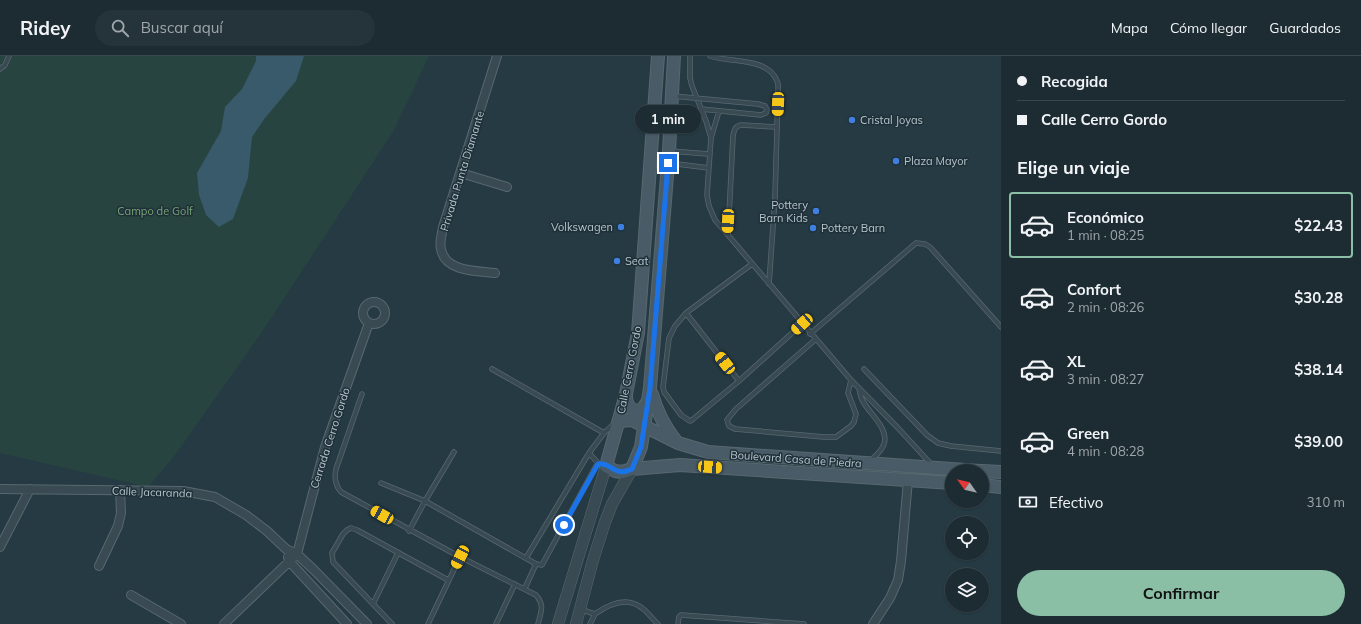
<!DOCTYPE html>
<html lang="es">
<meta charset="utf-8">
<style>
:root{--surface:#1c2c32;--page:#25343a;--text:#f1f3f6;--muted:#a0a7ac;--line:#3a484d;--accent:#8abfa5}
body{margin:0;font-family:Mulish,sans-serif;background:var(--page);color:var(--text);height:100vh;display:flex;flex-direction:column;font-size:15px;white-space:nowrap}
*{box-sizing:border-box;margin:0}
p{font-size:13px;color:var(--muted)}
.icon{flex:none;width:22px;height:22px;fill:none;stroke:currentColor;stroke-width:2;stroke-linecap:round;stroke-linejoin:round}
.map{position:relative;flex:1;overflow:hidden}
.side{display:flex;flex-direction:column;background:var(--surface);width:360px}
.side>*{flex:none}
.guide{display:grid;align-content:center;height:88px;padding:0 16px;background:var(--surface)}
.needle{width:26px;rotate:304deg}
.buttons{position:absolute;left:945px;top:408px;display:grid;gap:8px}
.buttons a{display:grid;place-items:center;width:44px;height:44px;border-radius:50%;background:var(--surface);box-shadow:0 1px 3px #0004,0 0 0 1px var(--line);font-size:20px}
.end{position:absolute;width:18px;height:18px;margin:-9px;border:5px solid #1a73e8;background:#fff;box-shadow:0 0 0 2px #fff}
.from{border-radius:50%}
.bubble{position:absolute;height:28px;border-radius:14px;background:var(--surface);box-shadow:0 1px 3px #0004,0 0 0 1px var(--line);font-size:13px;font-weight:700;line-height:28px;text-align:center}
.car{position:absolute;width:12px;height:24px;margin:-12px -6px;border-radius:5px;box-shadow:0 0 3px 1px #0007;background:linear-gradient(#f5c518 24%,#345 0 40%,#f5c518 0 76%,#345 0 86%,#f5c518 0)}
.guide b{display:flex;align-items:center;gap:14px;height:38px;font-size:15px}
.guide b+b{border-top:1px solid var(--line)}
.guide i{width:10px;height:10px;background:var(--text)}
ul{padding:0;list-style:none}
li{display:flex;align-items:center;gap:12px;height:66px;margin:0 8px 6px;padding:0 8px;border:2px solid transparent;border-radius:4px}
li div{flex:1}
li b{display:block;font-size:15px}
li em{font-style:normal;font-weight:700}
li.active{border-color:var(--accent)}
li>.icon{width:36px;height:36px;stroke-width:1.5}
h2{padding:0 16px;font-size:18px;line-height:48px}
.pay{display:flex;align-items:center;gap:10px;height:44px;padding:0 16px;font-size:15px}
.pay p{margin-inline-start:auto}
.action{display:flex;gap:8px;margin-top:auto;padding:8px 16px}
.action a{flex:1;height:46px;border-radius:24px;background:var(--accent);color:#111;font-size:16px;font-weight:700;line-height:46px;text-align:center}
header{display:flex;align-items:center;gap:24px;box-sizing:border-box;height:56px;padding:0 20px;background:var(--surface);border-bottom:1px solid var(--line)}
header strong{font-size:19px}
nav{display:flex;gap:22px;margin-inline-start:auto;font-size:14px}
.search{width:280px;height:36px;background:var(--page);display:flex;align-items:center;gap:10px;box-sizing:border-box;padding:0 14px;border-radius:22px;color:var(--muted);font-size:15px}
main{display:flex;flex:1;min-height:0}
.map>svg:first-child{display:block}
</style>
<header>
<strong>Ridey</strong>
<div class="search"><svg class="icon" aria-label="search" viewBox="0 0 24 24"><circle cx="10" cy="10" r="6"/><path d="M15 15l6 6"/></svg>Buscar aquí</div>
<nav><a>Mapa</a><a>Cómo llegar</a><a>Guardados</a></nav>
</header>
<main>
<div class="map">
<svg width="1001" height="568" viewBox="0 0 1001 568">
<rect width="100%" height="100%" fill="#253a43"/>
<path fill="#274440" d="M 0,0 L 429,0 L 393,76 L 264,273 L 176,398 L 148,431 L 0,397 Z"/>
<path fill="#385a6b" d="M 256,0 L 304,0 L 296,25 L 265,62 L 252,81 L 248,122 L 233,163 L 219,171 L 206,159 L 199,139 L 197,117 L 221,75 L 225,51 L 242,33 L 256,5 Z"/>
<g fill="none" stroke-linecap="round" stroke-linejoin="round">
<defs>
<path id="service" d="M 690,0 L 690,22 L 692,30 L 706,65 L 711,82 L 707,139 L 709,150 L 715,164 L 728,179 L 851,324 L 898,372 L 931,408
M 710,0 C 730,7 768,1 777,25 C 779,28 778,33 778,37 L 775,142 L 769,228
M 0,13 L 5,9 L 9,0
M 673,40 L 758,48 L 765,50 L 767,54 L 766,57 L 761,59 L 701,53
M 711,82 L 719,55
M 670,95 L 709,98
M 669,107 L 709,112
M 728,179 L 733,80 C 734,74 735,70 741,69 L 777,71
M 752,208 L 686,257 L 675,270 L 669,282 L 663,331 L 664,336 L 681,359 L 690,365 L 692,364 L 739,325 L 802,268
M 686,257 L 739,325
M 810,278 L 916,187 L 925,188 L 930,191 L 1001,271
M 816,283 L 736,353 L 727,364 L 729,370 L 735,373 L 824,381 L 836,381 L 851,370 L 854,366 L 856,358 L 848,337 L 851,324
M 492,313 L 604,377
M 864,313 L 927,379 L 938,387 L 951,390 L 1001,395
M 859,332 C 860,338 861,343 864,347 C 871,359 889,373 884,388 C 882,395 875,400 870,405
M 362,338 L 336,413 C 334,422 335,429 341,436 L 460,501 L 536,539 C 545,550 541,555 538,568
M 589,397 L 599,408
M 381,427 L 425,445 L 454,396
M 409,475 L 425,445 L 536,508 L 542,509 L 596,410 L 599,408 L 604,409
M 526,502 L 589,397 L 604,377 L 614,368
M 525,532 L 536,508
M 373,548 L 398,497
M 582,554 L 595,558 L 590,568
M 595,558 C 609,548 627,540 642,552 C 648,556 652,563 658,568
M 392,568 L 333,506 L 332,497 L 343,478 L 347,474 L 351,472 L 357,474 L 448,524
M 428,568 L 460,501
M 496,568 L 515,528
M 678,568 L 679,561 L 681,559 L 804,568"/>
<path id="minor" d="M 461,117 L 507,131
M 495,217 C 477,215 445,216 441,193 C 439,186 442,178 443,171 L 497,0
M363 257a11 11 0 1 1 22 0a11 11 0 1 1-22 0Z
M 0,433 L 183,435 L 215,441 L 246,459 L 267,475 L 286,493 L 297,498 L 313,513 L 367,568
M 0,491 L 30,433
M 288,501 L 289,505 L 347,568
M 99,510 L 118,470 L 121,457 L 120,434
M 131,539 L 181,568
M 224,568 L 297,498 L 325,391 L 369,267
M 873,568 L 890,542 L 898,524 L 901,505 L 908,424"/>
<path id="tertiary" d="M 558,568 L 606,410
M 576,568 L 593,504 L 605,466 L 612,448 L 632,413"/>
<path id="secondary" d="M 658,0 L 638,277 L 626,338 L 606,410 L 615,415 L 622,416 L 632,413 L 680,409 L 952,427
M 652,338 C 657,356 664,370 676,385
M 626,339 C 626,347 628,352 636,355 L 642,354 L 648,345
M 619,365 L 632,364 L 678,387 L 708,396 L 980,415
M 632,413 L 641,391 L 650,332 L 669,95 L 674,0
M 982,415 L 1001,416
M 982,429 L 1001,431"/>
</defs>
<use href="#service" stroke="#586870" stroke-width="5.5"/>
<use href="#minor" stroke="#586870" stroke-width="10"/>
<use href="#tertiary" stroke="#586870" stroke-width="12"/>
<use href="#secondary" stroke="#586870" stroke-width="14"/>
<use href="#service" stroke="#3a4a53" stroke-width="4"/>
<use href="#minor" stroke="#3a4a53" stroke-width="8"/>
<use href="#tertiary" stroke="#3a4a53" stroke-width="11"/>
<use href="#secondary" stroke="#485b66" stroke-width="12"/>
</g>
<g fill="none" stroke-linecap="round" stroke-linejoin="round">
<path stroke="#1a73e8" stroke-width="5" d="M 564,469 L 598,408 C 612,406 614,422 632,413 L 641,391 L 650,332 L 668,107"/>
</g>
<g fill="#3f7fe0" stroke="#1f3038" stroke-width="1.5">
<circle cx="852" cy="64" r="4"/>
<circle cx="896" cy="105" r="4"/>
<circle cx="816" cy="155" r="4"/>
<circle cx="621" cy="171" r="4"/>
<circle cx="813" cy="172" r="4"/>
<circle cx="617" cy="205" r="4"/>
</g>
<g text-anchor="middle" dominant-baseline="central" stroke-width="3" stroke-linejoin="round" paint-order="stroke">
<g font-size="11" fill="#b7c5cd" stroke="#1f3038" text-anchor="start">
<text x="860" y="64">Cristal Joyas</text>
<text x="904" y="105">Plaza Mayor</text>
<text x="808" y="149" text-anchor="end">Pottery<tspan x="808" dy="13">Barn Kids</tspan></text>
<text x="613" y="171" text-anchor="end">Volkswagen</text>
<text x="821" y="172">Pottery Barn</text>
<text x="625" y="205">Seat</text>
</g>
<g font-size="11" fill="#b7c5cd" stroke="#1f3038">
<text transform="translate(462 115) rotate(-73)">Privada Punta Diamante</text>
<text transform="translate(629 314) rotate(-79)">Calle Cerro Gordo</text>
<text transform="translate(330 382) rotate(-72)">Cerrada Cerro Gordo</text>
<text transform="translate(796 403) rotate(4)">Boulevard Casa de Piedra</text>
<text transform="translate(152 436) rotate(2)">Calle Jacaranda</text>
</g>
<g font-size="11" fill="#75a474" stroke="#1f3038">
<text x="155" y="155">Campo de Golf</text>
</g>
</g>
</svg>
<div class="buttons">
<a><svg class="needle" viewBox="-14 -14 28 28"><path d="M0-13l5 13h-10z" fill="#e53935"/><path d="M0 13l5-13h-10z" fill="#a0a7ac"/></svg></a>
<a><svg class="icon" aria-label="locate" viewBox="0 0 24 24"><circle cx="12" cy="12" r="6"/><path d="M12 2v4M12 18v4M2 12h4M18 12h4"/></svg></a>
<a><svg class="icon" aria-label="layers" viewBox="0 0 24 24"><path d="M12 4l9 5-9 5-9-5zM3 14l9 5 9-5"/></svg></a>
</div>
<i class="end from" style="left:564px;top:469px"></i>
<i class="end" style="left:668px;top:107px"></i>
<div class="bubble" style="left:635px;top:49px;width:66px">1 min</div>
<i class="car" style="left:778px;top:48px;rotate:182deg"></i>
<i class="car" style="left:728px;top:165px;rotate:183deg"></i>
<i class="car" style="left:802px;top:268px;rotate:228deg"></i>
<i class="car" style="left:725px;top:307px;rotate:322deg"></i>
<i class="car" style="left:710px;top:411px;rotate:94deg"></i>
<i class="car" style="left:382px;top:459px;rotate:299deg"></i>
<i class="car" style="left:460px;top:501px;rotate:207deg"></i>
</div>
<section class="side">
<div class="guide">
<b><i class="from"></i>Recogida</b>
<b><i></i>Calle Cerro Gordo</b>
</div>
<h2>Elige un viaje</h2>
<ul>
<li class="active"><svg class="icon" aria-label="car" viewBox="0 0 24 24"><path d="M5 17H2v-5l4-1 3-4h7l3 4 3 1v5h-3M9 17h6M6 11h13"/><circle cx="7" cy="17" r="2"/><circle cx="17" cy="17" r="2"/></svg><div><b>Económico</b><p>1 min · 08:25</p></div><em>$22.43</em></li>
<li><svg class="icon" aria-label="car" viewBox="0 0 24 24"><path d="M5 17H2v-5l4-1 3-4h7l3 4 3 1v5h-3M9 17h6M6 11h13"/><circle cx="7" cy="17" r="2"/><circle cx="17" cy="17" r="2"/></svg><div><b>Confort</b><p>2 min · 08:26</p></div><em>$30.28</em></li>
<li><svg class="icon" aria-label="car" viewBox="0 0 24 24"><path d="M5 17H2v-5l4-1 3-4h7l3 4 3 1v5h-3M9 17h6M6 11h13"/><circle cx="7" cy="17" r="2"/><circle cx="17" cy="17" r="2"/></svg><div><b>XL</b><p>3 min · 08:27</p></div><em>$38.14</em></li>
<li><svg class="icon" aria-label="car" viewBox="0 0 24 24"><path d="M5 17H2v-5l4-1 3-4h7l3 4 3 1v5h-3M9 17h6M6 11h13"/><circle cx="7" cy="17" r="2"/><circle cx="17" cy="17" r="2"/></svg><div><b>Green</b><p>4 min · 08:28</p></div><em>$39.00</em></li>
</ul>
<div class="pay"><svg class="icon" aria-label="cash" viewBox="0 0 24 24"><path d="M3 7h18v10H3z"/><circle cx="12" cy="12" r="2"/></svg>Efectivo<p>310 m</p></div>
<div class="action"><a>Confirmar</a></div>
</section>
</main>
